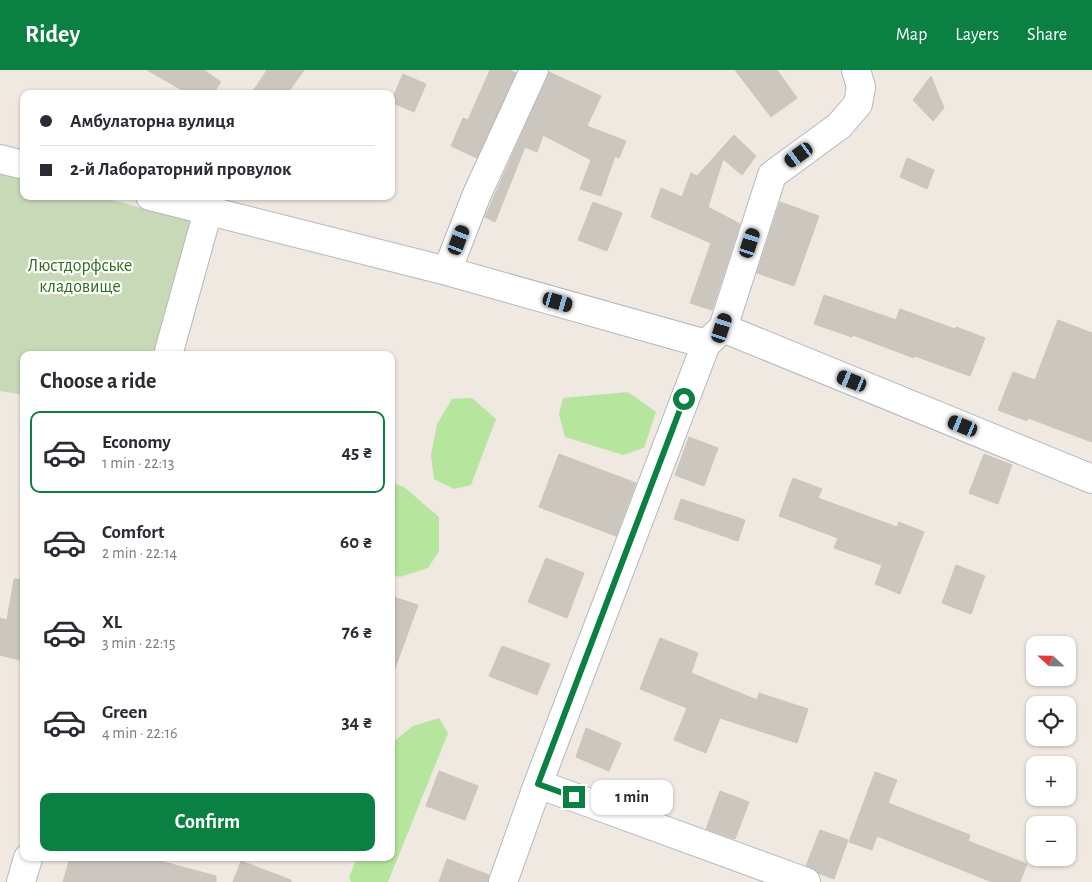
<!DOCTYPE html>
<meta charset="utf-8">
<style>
:root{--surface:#fff;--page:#f2f2f3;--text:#2b2b33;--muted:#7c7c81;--line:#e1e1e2;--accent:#0b8043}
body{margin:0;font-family:"Alegreya Sans",sans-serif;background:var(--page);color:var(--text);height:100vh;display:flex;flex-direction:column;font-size:19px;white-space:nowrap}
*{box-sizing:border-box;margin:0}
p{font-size:16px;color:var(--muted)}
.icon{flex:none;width:28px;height:28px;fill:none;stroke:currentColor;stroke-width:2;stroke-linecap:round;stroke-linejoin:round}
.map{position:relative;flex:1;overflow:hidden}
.panel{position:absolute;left:20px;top:281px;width:375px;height:510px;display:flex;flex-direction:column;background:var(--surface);border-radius:10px;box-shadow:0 1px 4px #0004}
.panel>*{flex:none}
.top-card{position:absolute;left:20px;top:20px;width:375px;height:110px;border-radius:10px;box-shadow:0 1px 4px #0004;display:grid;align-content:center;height:110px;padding:0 20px;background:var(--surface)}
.needle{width:32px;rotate:292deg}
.buttons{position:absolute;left:1026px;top:566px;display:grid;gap:10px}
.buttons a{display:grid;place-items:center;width:50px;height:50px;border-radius:10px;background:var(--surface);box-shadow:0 1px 4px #0004;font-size:25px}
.end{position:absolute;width:22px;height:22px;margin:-11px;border:6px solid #0b8043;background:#fff;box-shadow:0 0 0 2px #fff}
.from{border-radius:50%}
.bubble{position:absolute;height:35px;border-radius:10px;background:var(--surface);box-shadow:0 1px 4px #0004;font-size:16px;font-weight:700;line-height:35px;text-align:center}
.car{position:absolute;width:15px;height:30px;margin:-15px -8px;border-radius:6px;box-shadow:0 0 4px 1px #0007;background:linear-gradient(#222 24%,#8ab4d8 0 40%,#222 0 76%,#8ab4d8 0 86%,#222 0)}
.top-card b{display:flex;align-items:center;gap:18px;height:48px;font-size:19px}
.top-card b+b{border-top:1px solid var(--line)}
.top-card i{width:12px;height:12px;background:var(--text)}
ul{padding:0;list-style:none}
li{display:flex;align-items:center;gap:15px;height:82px;margin:0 10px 8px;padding:0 10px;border:2px solid transparent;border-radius:10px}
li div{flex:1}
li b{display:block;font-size:19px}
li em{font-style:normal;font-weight:700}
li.on{border-color:var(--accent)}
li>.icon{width:45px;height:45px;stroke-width:1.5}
h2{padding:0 20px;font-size:22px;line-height:60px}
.primary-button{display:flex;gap:10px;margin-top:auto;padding:10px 20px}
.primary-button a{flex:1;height:58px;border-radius:10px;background:var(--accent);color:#fff;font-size:20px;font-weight:700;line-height:58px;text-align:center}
header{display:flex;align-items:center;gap:30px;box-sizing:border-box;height:70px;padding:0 25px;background:var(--accent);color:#fff}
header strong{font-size:24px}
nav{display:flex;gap:28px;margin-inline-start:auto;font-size:18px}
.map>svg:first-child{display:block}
</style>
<header>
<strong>Ridey</strong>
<nav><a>Map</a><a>Layers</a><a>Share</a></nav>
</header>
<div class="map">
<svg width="1092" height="812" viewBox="0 0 1092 812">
<rect width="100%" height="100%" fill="#efe9e1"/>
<path fill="#b6e59e" d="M 628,322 L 656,342 L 644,378 L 623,385 L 565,367 L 559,344 L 563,328 Z
M 472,328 L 496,349 L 471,415 L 454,419 L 434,409 L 431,385 L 437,354 L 452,329 Z
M 391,412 L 404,417 L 439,447 L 439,481 L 428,498 L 400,507 L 391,504 Z
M 439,648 L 448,663 L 388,812 L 351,812 L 349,807 L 357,788 L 391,788 L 391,686 L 394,671 L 413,656 Z"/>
<path fill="#c8d9b8" d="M 0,100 L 24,106 L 24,126 L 97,126 L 194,152 L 154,285 L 24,285 L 24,325 L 0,321 Z"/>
<path fill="#cbc7bf" stroke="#cbc5ba" d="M 147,0 L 204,0 L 221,12 L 213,24 L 189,24 Z
M 267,0 L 304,0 L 287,24 L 251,24 Z
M 490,0 L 510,0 L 516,3 L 477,88 L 451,76 L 463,48 L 468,50 Z
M 735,0 L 777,0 L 797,28 L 771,47 Z
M 549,2 L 601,26 L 587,56 L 626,71 L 619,88 L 615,86 L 601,126 L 580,119 L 591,90 L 543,65 L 537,82 L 525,77 L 495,152 L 485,147 Z
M 403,4 L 426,14 L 414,42 L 391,32 Z
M 931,6 L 944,38 L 933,51 L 913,30 Z
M 734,65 L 756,86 L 742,105 L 723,89 L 708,137 L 740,154 L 712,240 L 690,233 L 711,173 L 651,147 L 661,118 L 682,127 L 691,103 L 697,106 Z
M 907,88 L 934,100 L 927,119 L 900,107 Z
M 593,132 L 622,143 L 607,181 L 578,170 Z
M 780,132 L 819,146 L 794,216 L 757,203 Z
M 824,225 L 896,250 L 900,239 L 955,259 L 956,257 L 985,268 L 970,306 L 915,286 L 914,288 L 853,265 L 852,267 L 814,254 Z
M 1058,250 L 1092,263 L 1092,372 L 1028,348 L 1027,351 L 998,340 L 1013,302 L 1035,310 Z
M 689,367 L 718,378 L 704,416 L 675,405 Z
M 559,384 L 636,413 L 616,466 L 539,437 Z
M 984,384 L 1012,395 L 998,434 L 969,423 Z
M 793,408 L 822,419 L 818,428 L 897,457 L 899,452 L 924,462 L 900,524 L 875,514 L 882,495 L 834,478 L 838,468 L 779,446 Z
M 681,429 L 745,450 L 738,471 L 674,449 Z
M 546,488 L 584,503 L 567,548 L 528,532 Z
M 956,495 L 985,506 L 971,544 L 942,533 Z
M 14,509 L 24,510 L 24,591 L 0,585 L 0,548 L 7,550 Z
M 391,526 L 418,535 L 394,601 L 391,601 Z
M 660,568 L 698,583 L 691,603 L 757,630 L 759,623 L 808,639 L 797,673 L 720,648 L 706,683 L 674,670 L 687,638 L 640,619 Z
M 502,576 L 550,594 L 537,625 L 489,606 Z
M 586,658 L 621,673 L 609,701 L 576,687 Z
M 439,701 L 478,716 L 465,750 L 426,736 Z
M 875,702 L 897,710 L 888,733 L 970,765 L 968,771 L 1027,794 L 1020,812 L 992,812 L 877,766 L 872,780 L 849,772 Z
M 720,721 L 749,732 L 735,769 L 706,759 Z
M 820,760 L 848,770 L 834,809 L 818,803 L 806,796 Z
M 70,788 L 149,788 L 216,806 L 216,812 L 63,812 Z
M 447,789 L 489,805 L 488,812 L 439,812 Z
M 241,791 L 291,810 L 291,812 L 233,812 Z"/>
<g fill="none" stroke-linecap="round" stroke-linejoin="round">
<defs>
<path id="minor" d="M 0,89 L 24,95
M 150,126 L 447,201 L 706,274 L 723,258 L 772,105 L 839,56 L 858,34 L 861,17 L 856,0
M 447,201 L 477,124 L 534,0
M 723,258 L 1092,409
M 168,285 L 208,141
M 538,714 L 806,812
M 21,812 L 28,788
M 503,812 L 538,714 L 706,274"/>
</defs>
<use href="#minor" stroke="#b4b7c1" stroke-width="30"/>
<use href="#minor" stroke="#fff" stroke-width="28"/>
</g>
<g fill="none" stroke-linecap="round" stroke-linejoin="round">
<path stroke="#0b8043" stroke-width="6" d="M 574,727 L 538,714 L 684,329"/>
</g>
<g text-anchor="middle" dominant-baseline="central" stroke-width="4.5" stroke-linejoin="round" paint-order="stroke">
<g font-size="18" fill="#2c6e1b" stroke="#fff">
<text x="80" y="196">Люстдорфське<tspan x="80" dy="21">кладовище</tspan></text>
</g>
</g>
</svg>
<div class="buttons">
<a><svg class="needle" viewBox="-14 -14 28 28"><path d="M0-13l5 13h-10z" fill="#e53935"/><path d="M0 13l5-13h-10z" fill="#7c7c81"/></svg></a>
<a><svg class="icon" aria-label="locate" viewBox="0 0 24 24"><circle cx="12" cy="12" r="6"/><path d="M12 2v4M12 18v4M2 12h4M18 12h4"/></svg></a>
<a>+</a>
<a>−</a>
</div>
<i class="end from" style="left:684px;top:329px"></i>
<i class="end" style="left:574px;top:727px"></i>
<div class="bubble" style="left:591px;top:710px;width:82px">1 min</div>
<i class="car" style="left:799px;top:85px;rotate:234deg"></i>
<i class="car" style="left:459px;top:170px;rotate:21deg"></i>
<i class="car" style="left:750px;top:173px;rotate:18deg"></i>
<i class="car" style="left:558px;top:232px;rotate:106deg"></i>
<i class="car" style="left:722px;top:258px;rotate:18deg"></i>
<i class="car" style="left:852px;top:311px;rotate:292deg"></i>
<i class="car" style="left:963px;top:356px;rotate:292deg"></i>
<div class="top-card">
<b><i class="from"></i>Амбулаторна вулиця</b>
<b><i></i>2-й Лабораторний провулок</b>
</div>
<section class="panel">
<h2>Choose a ride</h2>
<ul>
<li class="on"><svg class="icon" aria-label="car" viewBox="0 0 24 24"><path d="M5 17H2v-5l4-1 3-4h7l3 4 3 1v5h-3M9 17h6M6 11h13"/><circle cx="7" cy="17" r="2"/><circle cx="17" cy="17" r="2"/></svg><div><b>Economy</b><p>1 min · 22:13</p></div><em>45 ₴</em></li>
<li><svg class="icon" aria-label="car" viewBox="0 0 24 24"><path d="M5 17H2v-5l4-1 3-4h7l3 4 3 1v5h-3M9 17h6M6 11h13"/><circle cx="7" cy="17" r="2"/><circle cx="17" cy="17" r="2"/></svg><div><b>Comfort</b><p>2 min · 22:14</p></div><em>60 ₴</em></li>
<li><svg class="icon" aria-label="car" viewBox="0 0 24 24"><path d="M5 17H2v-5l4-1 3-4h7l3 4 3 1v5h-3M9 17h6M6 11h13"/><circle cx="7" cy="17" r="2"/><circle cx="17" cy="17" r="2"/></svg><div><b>XL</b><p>3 min · 22:15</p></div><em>76 ₴</em></li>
<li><svg class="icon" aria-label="car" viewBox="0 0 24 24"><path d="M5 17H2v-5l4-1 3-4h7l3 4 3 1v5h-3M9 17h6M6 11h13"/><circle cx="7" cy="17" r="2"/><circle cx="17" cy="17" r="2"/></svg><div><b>Green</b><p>4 min · 22:16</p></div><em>34 ₴</em></li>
</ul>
<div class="primary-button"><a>Confirm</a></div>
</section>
</div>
